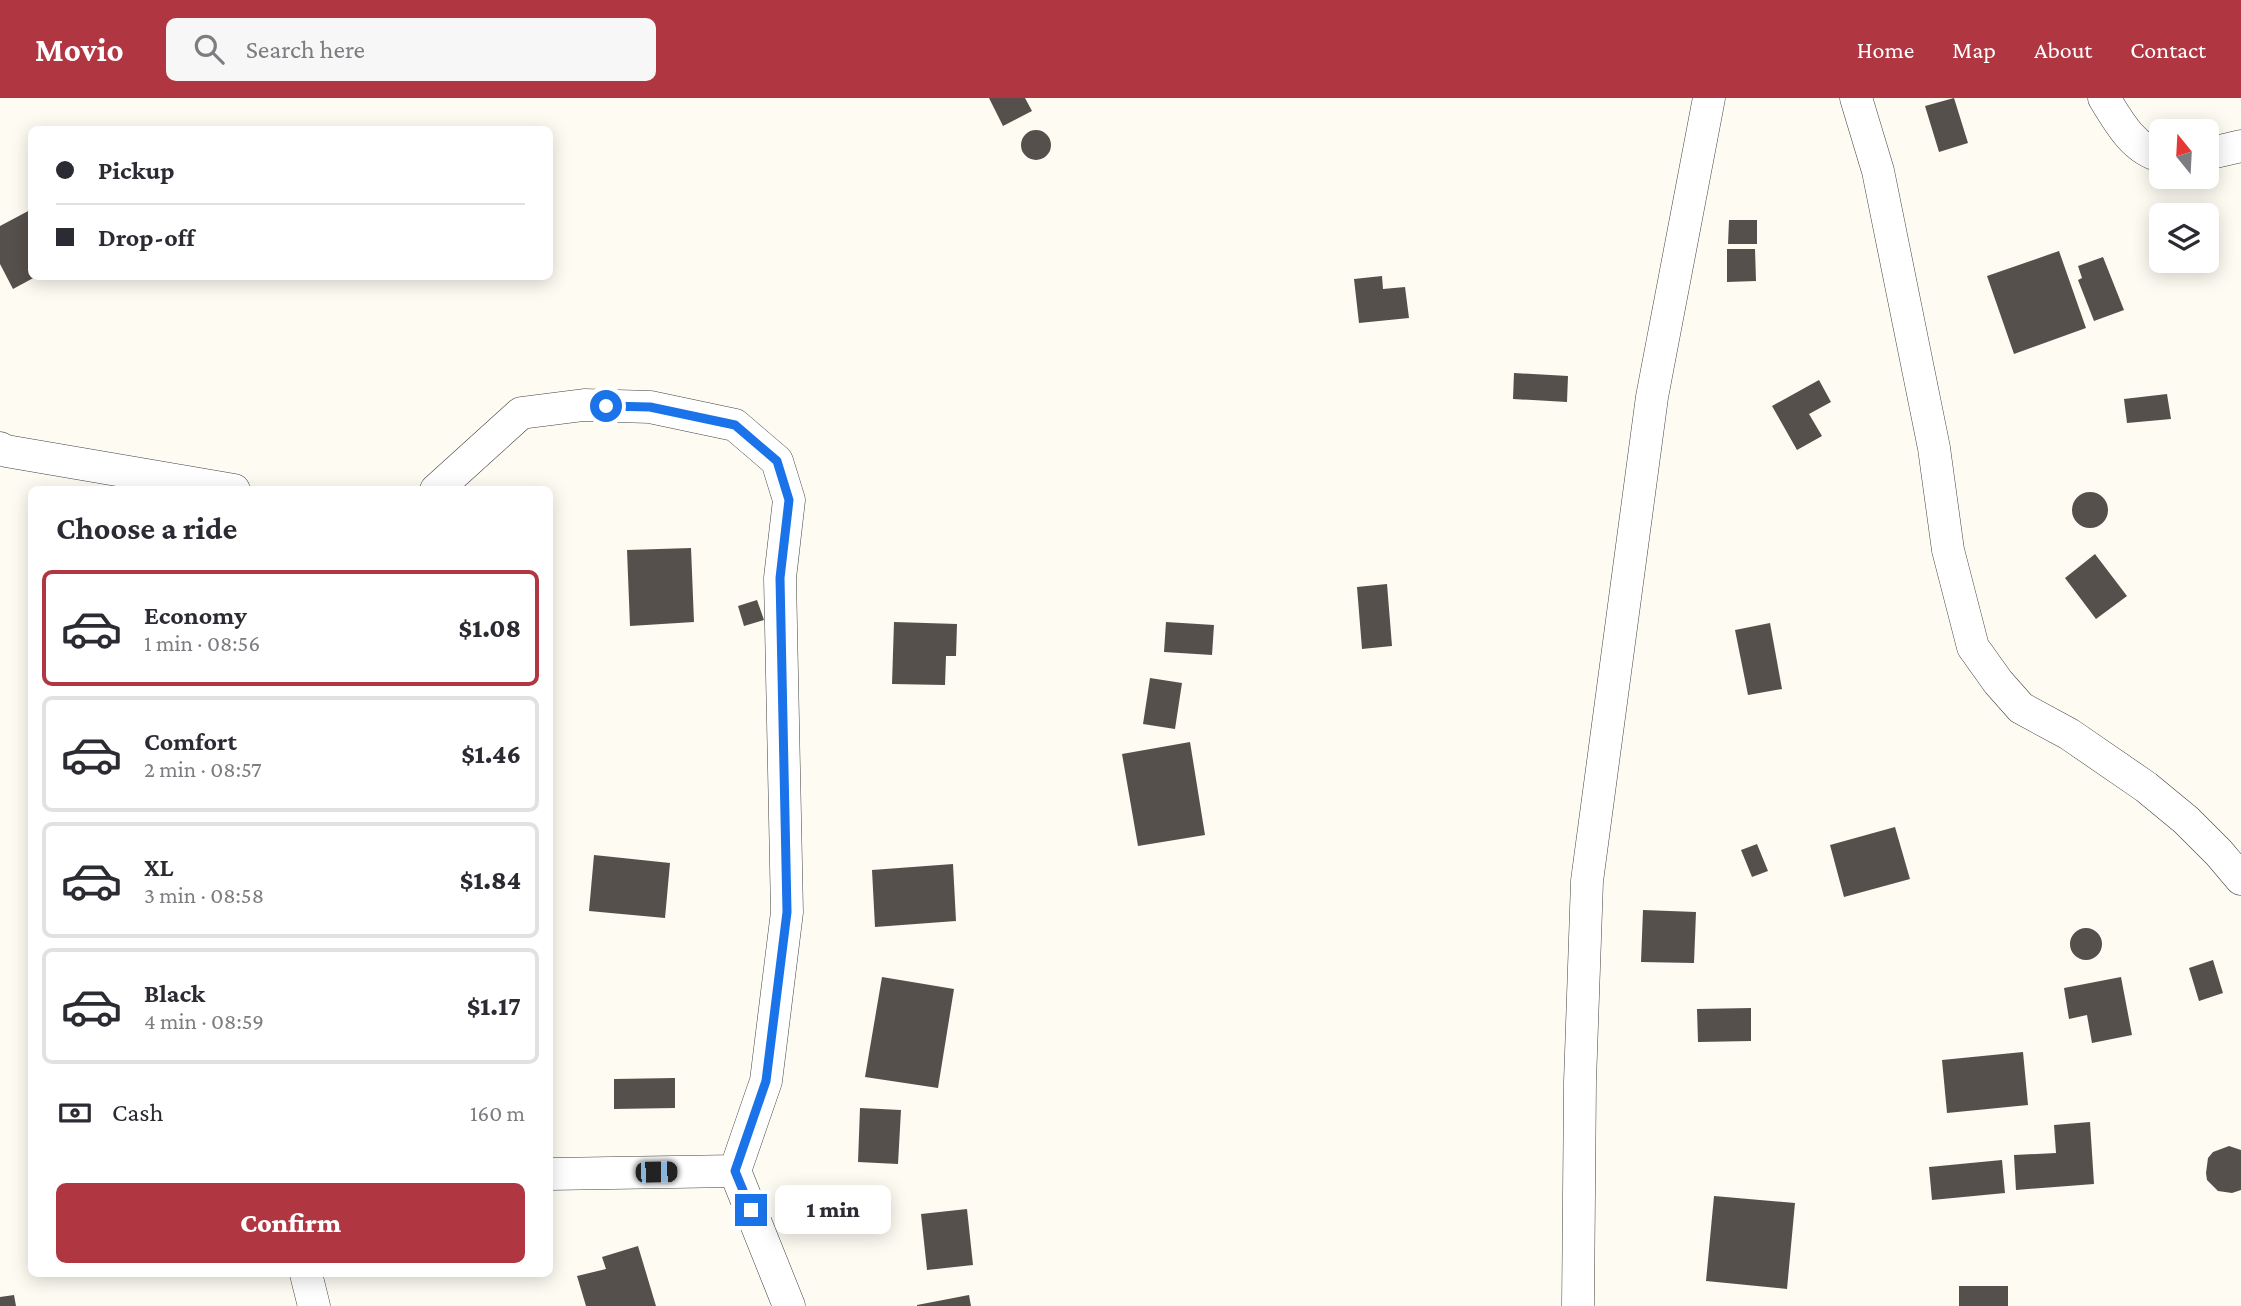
<!DOCTYPE html>
<meta charset="utf-8">
<style>
:root{--surface:#fff;--page:#f7f7f7;--text:#2b2b33;--muted:#7c7c81;--line:#e1e1e2;--accent:#b03642}
body{margin:0;font-family:"Crimson Pro",serif;background:var(--page);color:var(--text);height:100vh;display:flex;flex-direction:column;font-size:26px;white-space:nowrap}
*{box-sizing:border-box;margin:0}
p{font-size:23px;color:var(--muted)}
.icon{flex:none;width:38px;height:38px;fill:none;stroke:currentColor;stroke-width:2;stroke-linecap:round;stroke-linejoin:round}
.map{position:relative;flex:1;overflow:hidden}
.drawer{position:absolute;left:28px;top:388px;width:525px;height:791px;display:flex;flex-direction:column;background:var(--surface);border-radius:10px;box-shadow:0 4px 18px #0003}
.drawer>*{flex:none}
.guide{position:absolute;left:28px;top:28px;width:525px;height:154px;border-radius:10px;box-shadow:0 4px 18px #0003;display:grid;align-content:center;height:154px;padding:0 28px;background:var(--surface)}
.needle{width:46px;rotate:342deg}
.buttons{position:absolute;left:2149px;top:21px;display:grid;gap:14px}
.buttons a{display:grid;place-items:center;width:70px;height:70px;border-radius:10px;background:var(--surface);box-shadow:0 4px 18px #0003;font-size:35px}
.end{position:absolute;width:32px;height:32px;margin:-16px;border:9px solid #1a73e8;background:#fff;box-shadow:0 0 0 4px #fff}
.from{border-radius:50%}
.bubble{position:absolute;height:49px;border-radius:10px;background:var(--surface);box-shadow:0 4px 18px #0003;font-size:23px;font-weight:800;line-height:49px;text-align:center}
.car{position:absolute;width:21px;height:42px;margin:-21px -10px;border-radius:9px;box-shadow:0 0 5px 2px #0007;background:linear-gradient(#222 24%,#8ab4d8 0 40%,#222 0 76%,#8ab4d8 0 86%,#222 0)}
.guide b{display:flex;align-items:center;gap:24px;height:66px;font-size:26px}
.guide b+b{border-top:2px solid var(--line)}
.guide i{width:18px;height:18px;background:var(--text)}
ul{padding:0;list-style:none}
li{display:flex;align-items:center;gap:21px;height:116px;margin:0 14px 10px;padding:0 14px;border:4px solid var(--line);border-radius:10px}
li div{flex:1}
li b{display:block;font-size:26px}
li em{font-style:normal;font-weight:800}
li.current{border-color:var(--accent)}
li>.icon{width:63px;height:63px;stroke-width:1.5}
h2{padding:0 28px;font-size:32px;line-height:84px}
.pay{display:flex;align-items:center;gap:18px;height:77px;padding:0 28px;font-size:26px}
.pay p{margin-inline-start:auto}
.cta{display:flex;gap:14px;margin-top:auto;padding:14px 28px}
.cta a{flex:1;height:80px;border-radius:10px;background:var(--accent);color:#fff;font-size:28px;font-weight:800;line-height:80px;text-align:center}
header{display:flex;align-items:center;gap:42px;box-sizing:border-box;height:98px;padding:0 35px;background:var(--accent);color:#fff}
header strong{font-size:33px}
nav{display:flex;gap:38px;margin-inline-start:auto;font-size:24px}
.search{width:490px;height:63px;background:var(--page);display:flex;align-items:center;gap:18px;box-sizing:border-box;padding:0 24px;border-radius:10px;color:var(--muted);font-size:26px}
.map>svg:first-child{display:block}
</style>
<header>
<strong>Movio</strong>
<div class="search"><svg class="icon" aria-label="search" viewBox="0 0 24 24"><circle cx="10" cy="10" r="6"/><path d="M15 15l6 6"/></svg>Search here</div>
<nav><a>Home</a><a>Map</a><a>About</a><a>Contact</a></nav>
</header>
<div class="map">
<svg width="2241" height="1208" viewBox="0 0 2241 1208">
<rect width="100%" height="100%" fill="#fdfbf2"/>
<path fill="#56504c" d="M 989,0 L 1025,0 L 1032,13 L 1003,28 Z
M 1954,0 L 1968,45 L 1939,54 L 1925,8 Z
M1021 47a15 15 0 1 1 30 0a15 15 0 1 1-30 0Z
M 32,111 L 32,178 L 37,178 L 13,191 L 0,166 L 0,128 Z
M 1729,122 L 1757,122 L 1757,146 L 1728,146 Z
M 1727,151 L 1755,151 L 1756,183 L 1727,184 Z
M 2059,153 L 2086,230 L 2014,256 L 1987,178 Z
M 2103,159 L 2124,212 L 2094,223 L 2078,182 L 2082,180 L 2078,168 Z
M 1382,178 L 1383,191 L 1405,189 L 1409,220 L 1359,225 L 1354,181 Z
M 1514,275 L 1568,278 L 1567,304 L 1513,301 Z
M 1819,282 L 1831,304 L 1809,316 L 1822,338 L 1797,352 L 1772,308 Z
M 2167,296 L 2171,321 L 2127,325 L 2124,301 Z
M2072 412a18 18 0 1 1 36 0a18 18 0 1 1-36 0Z
M 691,450 L 694,524 L 630,528 L 627,452 Z
M 2095,456 L 2127,498 L 2096,521 L 2065,480 Z
M 1387,486 L 1392,548 L 1362,551 L 1357,489 Z
M 757,502 L 764,522 L 744,528 L 738,508 Z
M 894,524 L 957,526 L 956,558 L 946,558 L 945,587 L 892,586 Z
M 1166,524 L 1214,527 L 1212,557 L 1164,554 Z
M 1770,525 L 1782,591 L 1748,597 L 1735,532 Z
M 1150,580 L 1182,585 L 1175,631 L 1143,626 Z
M 1190,644 L 1205,737 L 1138,748 L 1122,656 Z
M 1895,729 L 1910,781 L 1844,799 L 1830,747 Z
M 1757,746 L 1768,773 L 1752,779 L 1741,752 Z
M 594,757 L 670,765 L 665,820 L 589,813 Z
M 953,766 L 956,823 L 875,829 L 872,772 Z
M 1643,812 L 1696,814 L 1694,865 L 1641,864 Z
M2070 846a16 16 0 1 1 32 0a16 16 0 1 1-32 0Z
M 2213,862 L 2223,895 L 2199,903 L 2189,870 Z
M 882,879 L 954,891 L 938,990 L 865,979 Z
M 2121,879 L 2132,937 L 2092,945 L 2087,917 L 2069,921 L 2064,890 Z
M 1751,910 L 1751,943 L 1698,944 L 1697,911 Z
M 2023,954 L 2028,1007 L 1947,1015 L 1942,962 Z
M 675,980 L 675,1010 L 614,1011 L 614,981 Z
M 860,1010 L 901,1012 L 898,1066 L 858,1064 Z
M 2090,1024 L 2094,1086 L 2016,1092 L 2014,1057 L 2056,1055 L 2054,1027 Z
M 2229,1048 L 2241,1052 L 2241,1092 L 2232,1095 L 2218,1093 L 2207,1082 L 2206,1075 L 2208,1060 L 2213,1054 Z
M 2002,1062 L 2005,1095 L 1932,1102 L 1929,1069 Z
M 1714,1098 L 1795,1105 L 1787,1191 L 1706,1183 Z
M 967,1111 L 973,1167 L 927,1172 L 921,1116 Z
M 638,1148 L 656,1208 L 586,1208 L 577,1178 L 606,1171 L 602,1159 Z
M 1959,1188 L 2008,1188 L 2008,1208 L 1959,1208 Z
M 14,1197 L 16,1208 L 0,1208 L 0,1199 Z
M 969,1197 L 971,1208 L 917,1208 L 917,1207 Z"/>
<g fill="none" stroke-linecap="round" stroke-linejoin="round">
<defs>
<path id="street" d="M 1856,0 L 1878,73 L 1934,350 L 1948,452 L 1973,549 L 1998,584 L 2021,610 L 2069,636 L 2146,689 L 2186,722 L 2219,755 L 2241,781
M 2104,0 C 2118,23 2134,52 2161,58
M 2207,56 L 2241,48
M 0,350 L 6,353 L 234,392
M 436,392 L 521,315 L 584,307 L 650,309 L 735,327 L 777,363 L 789,402 L 780,480 L 787,814 L 766,983 L 735,1073 L 789,1208
M 550,1076 L 735,1073
M 306,1176 L 314,1208
M 1578,1208 L 1580,984 L 1587,783 L 1652,299 L 1709,0"/>
</defs>
<use href="#street" stroke="#424242" stroke-width="33"/>
<use href="#street" stroke="#fff" stroke-width="32"/>
</g>
<g fill="none" stroke-linecap="round" stroke-linejoin="round">
<path stroke="#1a73e8" stroke-width="9" d="M 606,308 L 650,309 L 735,327 L 777,363 L 789,402 L 780,480 L 787,814 L 766,983 L 735,1073 L 751,1112"/>
</g>
</svg>
<div class="buttons">
<a><svg class="needle" viewBox="-14 -14 28 28"><path d="M0-13l5 13h-10z" fill="#e53935"/><path d="M0 13l5-13h-10z" fill="#7c7c81"/></svg></a>
<a><svg class="icon" aria-label="layers" viewBox="0 0 24 24"><path d="M12 4l9 5-9 5-9-5zM3 14l9 5 9-5"/></svg></a>
</div>
<i class="end from" style="left:606px;top:308px"></i>
<i class="end" style="left:751px;top:1112px"></i>
<div class="bubble" style="left:775px;top:1087px;width:116px">1 min</div>
<i class="car" style="left:656px;top:1074px;rotate:89deg"></i>
<div class="guide">
<b><i class="from"></i>Pickup</b>
<b><i></i>Drop-off</b>
</div>
<section class="drawer">
<h2>Choose a ride</h2>
<ul>
<li class="current"><svg class="icon" aria-label="car" viewBox="0 0 24 24"><path d="M5 17H2v-5l4-1 3-4h7l3 4 3 1v5h-3M9 17h6M6 11h13"/><circle cx="7" cy="17" r="2"/><circle cx="17" cy="17" r="2"/></svg><div><b>Economy</b><p>1 min · 08:56</p></div><em>$1.08</em></li>
<li><svg class="icon" aria-label="car" viewBox="0 0 24 24"><path d="M5 17H2v-5l4-1 3-4h7l3 4 3 1v5h-3M9 17h6M6 11h13"/><circle cx="7" cy="17" r="2"/><circle cx="17" cy="17" r="2"/></svg><div><b>Comfort</b><p>2 min · 08:57</p></div><em>$1.46</em></li>
<li><svg class="icon" aria-label="car" viewBox="0 0 24 24"><path d="M5 17H2v-5l4-1 3-4h7l3 4 3 1v5h-3M9 17h6M6 11h13"/><circle cx="7" cy="17" r="2"/><circle cx="17" cy="17" r="2"/></svg><div><b>XL</b><p>3 min · 08:58</p></div><em>$1.84</em></li>
<li><svg class="icon" aria-label="car" viewBox="0 0 24 24"><path d="M5 17H2v-5l4-1 3-4h7l3 4 3 1v5h-3M9 17h6M6 11h13"/><circle cx="7" cy="17" r="2"/><circle cx="17" cy="17" r="2"/></svg><div><b>Black</b><p>4 min · 08:59</p></div><em>$1.17</em></li>
</ul>
<div class="pay"><svg class="icon" aria-label="cash" viewBox="0 0 24 24"><path d="M3 7h18v10H3z"/><circle cx="12" cy="12" r="2"/></svg>Cash<p>160 m</p></div>
<div class="cta"><a>Confirm</a></div>
</section>
</div>
